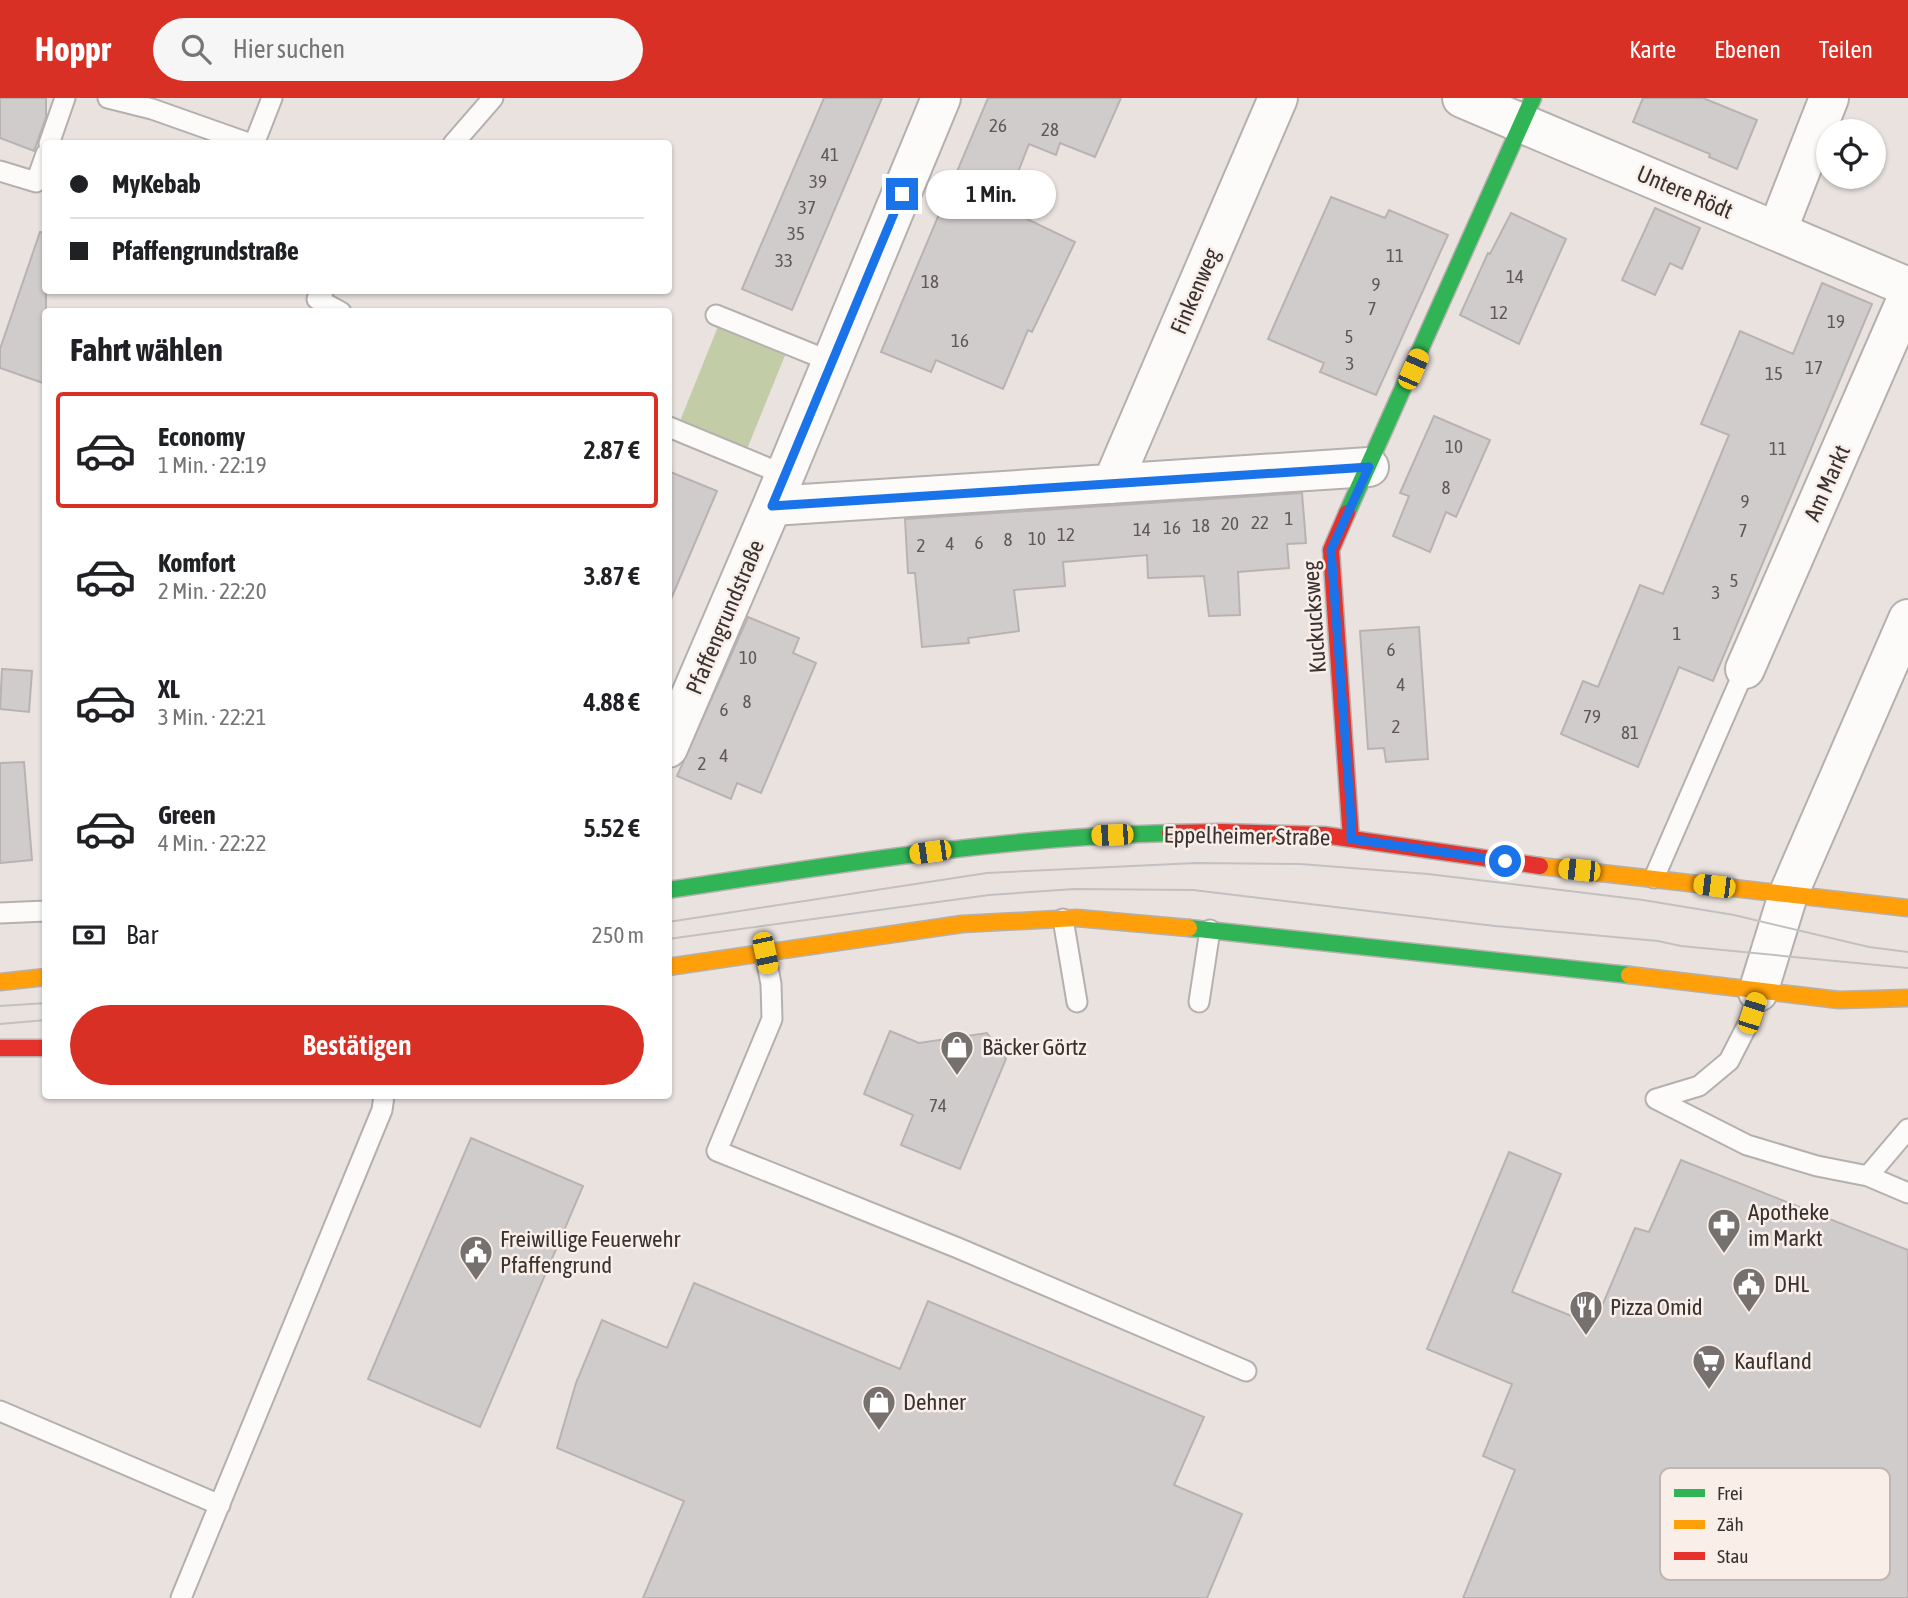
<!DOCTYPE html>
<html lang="de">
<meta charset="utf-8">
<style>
:root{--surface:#fff;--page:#f6f6f6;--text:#202124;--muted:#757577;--line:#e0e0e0;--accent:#d93025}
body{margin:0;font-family:"Asap Condensed",sans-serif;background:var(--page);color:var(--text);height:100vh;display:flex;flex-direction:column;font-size:26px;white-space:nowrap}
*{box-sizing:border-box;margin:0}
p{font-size:23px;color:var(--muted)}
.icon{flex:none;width:38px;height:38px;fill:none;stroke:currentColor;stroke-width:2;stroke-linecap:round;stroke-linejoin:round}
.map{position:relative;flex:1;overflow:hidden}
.details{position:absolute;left:42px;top:210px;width:630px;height:791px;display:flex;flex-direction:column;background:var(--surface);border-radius:7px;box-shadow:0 2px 5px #0004}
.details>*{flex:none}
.guide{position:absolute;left:42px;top:42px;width:630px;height:154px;border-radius:7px;box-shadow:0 2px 5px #0004;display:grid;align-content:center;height:154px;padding:0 28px;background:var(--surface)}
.tools{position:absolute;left:1816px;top:21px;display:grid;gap:14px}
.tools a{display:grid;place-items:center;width:70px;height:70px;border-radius:50%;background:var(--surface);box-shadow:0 2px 5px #0004;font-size:35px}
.end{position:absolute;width:32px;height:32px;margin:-16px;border:9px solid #1a73e8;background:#fff;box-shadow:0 0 0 4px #fff}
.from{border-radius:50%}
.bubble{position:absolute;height:49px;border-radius:24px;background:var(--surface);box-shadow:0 2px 5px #0004;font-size:23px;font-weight:600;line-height:49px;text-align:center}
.car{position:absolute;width:21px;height:42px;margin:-21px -10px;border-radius:9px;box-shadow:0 0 5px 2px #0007;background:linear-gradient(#f5c518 24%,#345 0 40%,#f5c518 0 76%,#345 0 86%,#f5c518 0)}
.guide b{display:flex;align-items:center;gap:24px;height:66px;font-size:26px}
.guide b+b{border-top:2px solid var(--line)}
.guide i{width:18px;height:18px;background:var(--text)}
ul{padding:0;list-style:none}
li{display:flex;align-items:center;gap:21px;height:116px;margin:0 14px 10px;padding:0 14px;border:4px solid transparent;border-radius:7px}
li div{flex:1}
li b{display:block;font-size:26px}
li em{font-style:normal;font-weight:600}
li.on{border-color:var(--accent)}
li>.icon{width:63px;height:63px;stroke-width:1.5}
h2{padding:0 28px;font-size:32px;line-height:84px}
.pay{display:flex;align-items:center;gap:18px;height:77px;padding:0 28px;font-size:26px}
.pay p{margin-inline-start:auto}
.button{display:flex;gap:14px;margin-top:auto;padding:14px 28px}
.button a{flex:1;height:80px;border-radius:42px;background:var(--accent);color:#fff;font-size:28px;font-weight:600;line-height:80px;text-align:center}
header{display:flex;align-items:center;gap:42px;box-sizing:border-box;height:98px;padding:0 35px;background:var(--accent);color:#fff}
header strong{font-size:33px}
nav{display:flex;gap:38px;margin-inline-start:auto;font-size:24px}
.search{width:490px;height:63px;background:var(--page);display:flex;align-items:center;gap:18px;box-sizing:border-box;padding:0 24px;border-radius:38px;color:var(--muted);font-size:26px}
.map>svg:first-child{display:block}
</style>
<header>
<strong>Hoppr</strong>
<div class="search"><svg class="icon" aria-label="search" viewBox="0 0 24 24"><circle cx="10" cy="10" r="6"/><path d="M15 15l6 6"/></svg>Hier suchen</div>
<nav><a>Karte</a><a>Ebenen</a><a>Teilen</a></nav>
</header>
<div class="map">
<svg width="1908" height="1500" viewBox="0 0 1908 1500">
<rect width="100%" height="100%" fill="#e9e2df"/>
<path fill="#c2cda7" d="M 719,226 L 786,255 L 747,351 L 680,323 Z"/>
<path fill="#d1cccc" stroke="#b8b3b2" stroke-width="2" d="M 0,0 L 46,0 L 46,19 L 34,53 L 0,40 Z
M 824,0 L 882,0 L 792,212 L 742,191 Z
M 988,0 L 1121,0 L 1095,59 L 1060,45 L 1056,57 L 1029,46 L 1004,110 L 1075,144 L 1032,234 L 1028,232 L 1003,291 L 936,262 L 931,274 L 881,254 Z
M 1643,0 L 1703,0 L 1757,22 L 1737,71 L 1709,59 L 1710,56 L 1633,24 Z
M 1331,99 L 1385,120 L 1389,112 L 1448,137 L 1376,297 L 1320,274 L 1324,265 L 1268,241 Z
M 1655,110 L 1700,130 L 1682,171 L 1670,165 L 1655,197 L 1622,182 Z
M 1511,115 L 1566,141 L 1519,246 L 1460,217 L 1488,155 L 1490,156 Z
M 40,134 L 46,135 L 46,286 L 0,270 L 0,251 Z
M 1822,185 L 1872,206 L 1713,583 L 1679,569 L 1638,669 L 1561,636 L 1583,583 L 1598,589 L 1640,487 L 1663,496 L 1729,337 L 1701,326 L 1740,233 L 1793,256 Z
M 1434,318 L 1490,342 L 1456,419 L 1446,414 L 1430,454 L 1393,438 L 1409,398 L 1400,395 Z
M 668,373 L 717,393 L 668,508 Z
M 1302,395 L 1306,445 L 1287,446 L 1289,470 L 1238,474 L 1240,517 L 1209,518 L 1204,478 L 1148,480 L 1147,457 L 1063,464 L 1065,488 L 1014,492 L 1019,533 L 968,540 L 969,545 L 922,549 L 915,475 L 908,475 L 905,421 Z
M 748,519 L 799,540 L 793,555 L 816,565 L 761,695 L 737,685 L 731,701 L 677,678 Z
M 1419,529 L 1428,661 L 1386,664 L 1384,650 L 1368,651 L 1360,533 Z
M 2,571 L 32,573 L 29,614 L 0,611 Z
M 24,664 L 32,762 L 0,765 L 0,665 Z
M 890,933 L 919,945 L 987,935 L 1006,961 L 960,1071 L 901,1047 L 913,1017 L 864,996 Z
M 471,1040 L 583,1088 L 480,1329 L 368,1281 Z
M 1509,1054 L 1561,1076 L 1512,1194 L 1594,1227 L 1635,1130 L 1649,1134 L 1681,1062 L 1908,1152 L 1908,1500 L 1463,1500 L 1515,1372 L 1483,1358 L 1512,1286 L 1427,1251 Z
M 694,1185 L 900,1271 L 928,1203 L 1204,1319 L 1174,1387 L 1242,1416 L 1207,1500 L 643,1500 L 684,1403 L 557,1350 L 576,1285 L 602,1222 L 667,1250 Z"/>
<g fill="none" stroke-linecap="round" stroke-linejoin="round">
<defs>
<path id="lane" d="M 108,0 L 152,11 L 251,46
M 49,46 L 65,0
M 254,46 L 272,0
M 453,46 L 493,0
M 0,73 L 36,84 L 46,56
M 324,192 L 317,201 L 341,214
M 716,217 L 832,264
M 669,329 L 785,377
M 1654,780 L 1745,571
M 0,815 L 46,813
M 1063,821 L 1077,904
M 765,855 L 771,886 L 772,921 L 717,1053 L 958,1150 L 1246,1273
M 1199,904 L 1210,832
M 1656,1001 L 1747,1047 L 1817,1068 L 1868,1078 L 1908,1095
M 1656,1001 L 1699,988 L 1729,963 L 1750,922 L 1758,894
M 1868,1078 L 1908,1031
M 0,1313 L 220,1407
M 181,1500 L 382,1012 L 384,998"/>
<path id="street" d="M 1462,0 L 1908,189
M 1777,133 L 1829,0
M 1112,386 L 1278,0
M 772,408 L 1369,369
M 1745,571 L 1908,198
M 668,650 L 772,408 L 941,0
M 1758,894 L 1788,797 L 1908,521"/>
<path id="fast" d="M 1347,415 L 1533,0
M 668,792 C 834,767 1002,739 1170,735
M 1189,830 L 1629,877"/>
<path id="slow" d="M 1540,768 L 1908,810
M 668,869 L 962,826 L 1077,820 L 1189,830
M 1629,877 L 1839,902 L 1908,900
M 0,884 L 46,879"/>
<path id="jam" d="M 1347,415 L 1331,452 L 1351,741
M 1170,735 L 1222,734 L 1324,737 L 1540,768
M 0,950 L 46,950"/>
</defs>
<use href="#lane" stroke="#b5b0ae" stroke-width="23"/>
<use href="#street" stroke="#b5b0ae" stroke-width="42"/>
<use href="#fast" stroke="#b5b0ae" stroke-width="19"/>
<use href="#slow" stroke="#b5b0ae" stroke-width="19"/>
<use href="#jam" stroke="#b5b0ae" stroke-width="19"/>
<use href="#lane" stroke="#fcfbfa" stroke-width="19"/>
<use href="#street" stroke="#fcfbfa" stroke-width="38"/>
<use href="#fast" stroke="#30b455" stroke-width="16"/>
<use href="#slow" stroke="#ff9f0a" stroke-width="16"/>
<use href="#jam" stroke="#e5322d" stroke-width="16"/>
<path stroke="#c2c0c0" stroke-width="2" d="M 668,824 L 987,775 L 1196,765 L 1300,766 L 1428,776 L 1643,802 L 1734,817 L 1869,849 L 1908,854
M 668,841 L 989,797 L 1074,791 L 1193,792 L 1495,828 L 1658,843 L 1681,848 L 1908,870
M 0,908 L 46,905
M 0,926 L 46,922"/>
</g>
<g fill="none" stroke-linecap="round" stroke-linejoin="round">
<path stroke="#1a73e8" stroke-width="9" d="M 902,96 L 772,408 L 1369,369 L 1331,452 L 1351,719 L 1351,741 L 1505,763"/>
</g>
<defs>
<symbol id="shop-pin" viewBox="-11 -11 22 30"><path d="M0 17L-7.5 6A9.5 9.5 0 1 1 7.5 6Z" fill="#76706e" stroke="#faeee8"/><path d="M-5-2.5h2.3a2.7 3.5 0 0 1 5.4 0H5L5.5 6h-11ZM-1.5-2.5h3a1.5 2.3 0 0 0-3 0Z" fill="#fff"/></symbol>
<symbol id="pharmacy-pin" viewBox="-11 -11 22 30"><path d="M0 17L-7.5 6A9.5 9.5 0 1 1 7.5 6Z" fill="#76706e" stroke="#faeee8"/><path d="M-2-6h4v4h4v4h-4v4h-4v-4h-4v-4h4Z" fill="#fff"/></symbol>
<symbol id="civic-pin" viewBox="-11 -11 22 30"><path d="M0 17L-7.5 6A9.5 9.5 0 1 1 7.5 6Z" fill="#76706e" stroke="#faeee8"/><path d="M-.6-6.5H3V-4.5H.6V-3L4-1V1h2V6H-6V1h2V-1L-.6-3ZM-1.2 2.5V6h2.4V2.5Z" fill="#fff"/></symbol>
<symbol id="restaurant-pin" viewBox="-11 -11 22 30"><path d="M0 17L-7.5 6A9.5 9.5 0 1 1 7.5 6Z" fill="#76706e" stroke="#faeee8"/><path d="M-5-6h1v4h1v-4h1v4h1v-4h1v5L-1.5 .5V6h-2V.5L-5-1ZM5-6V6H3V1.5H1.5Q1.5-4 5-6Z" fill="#fff"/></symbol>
<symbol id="supermarket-pin" viewBox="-11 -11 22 30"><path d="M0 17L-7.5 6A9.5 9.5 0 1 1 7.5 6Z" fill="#76706e" stroke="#faeee8"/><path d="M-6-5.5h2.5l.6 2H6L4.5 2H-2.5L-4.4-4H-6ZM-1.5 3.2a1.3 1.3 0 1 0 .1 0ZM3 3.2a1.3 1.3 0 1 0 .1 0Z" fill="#fff"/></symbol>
</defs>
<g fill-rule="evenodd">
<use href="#shop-pin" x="938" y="930" width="38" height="52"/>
<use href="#pharmacy-pin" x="1705" y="1108" width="38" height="52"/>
<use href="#civic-pin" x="457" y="1135" width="38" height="52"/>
<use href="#civic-pin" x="1730" y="1167" width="38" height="52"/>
<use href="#restaurant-pin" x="1567" y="1190" width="38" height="52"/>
<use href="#supermarket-pin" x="1690" y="1244" width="38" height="52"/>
<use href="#shop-pin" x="860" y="1285" width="38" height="52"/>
</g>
<g text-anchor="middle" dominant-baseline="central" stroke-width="5" stroke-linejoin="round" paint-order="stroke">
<g font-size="19" fill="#5e5958">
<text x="998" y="27">26</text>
<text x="1050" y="31">28</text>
<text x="830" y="56">41</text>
<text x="818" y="83">39</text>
<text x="807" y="109">37</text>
<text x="796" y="135">35</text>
<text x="1395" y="157">11</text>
<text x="784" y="162">33</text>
<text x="1515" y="178">14</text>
<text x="930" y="183">18</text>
<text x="1376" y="186">9</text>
<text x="1372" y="210">7</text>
<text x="1499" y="214">12</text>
<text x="1836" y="223">19</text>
<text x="1349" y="238">5</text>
<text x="960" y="242">16</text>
<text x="1350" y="265">3</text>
<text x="1814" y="269">17</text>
<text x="1774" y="275">15</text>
<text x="1454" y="348">10</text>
<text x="1778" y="350">11</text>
<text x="1446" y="389">8</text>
<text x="1745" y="403">9</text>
<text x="1289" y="420">1</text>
<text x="1260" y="424">22</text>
<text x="1230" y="425">20</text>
<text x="1201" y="427">18</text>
<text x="1172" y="429">16</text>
<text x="1142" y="431">14</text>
<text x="1743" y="432">7</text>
<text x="1066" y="436">12</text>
<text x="1037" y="440">10</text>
<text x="1008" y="441">8</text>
<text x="979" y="444">6</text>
<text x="950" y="445">4</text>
<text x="921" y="447">2</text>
<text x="1734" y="482">5</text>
<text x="1716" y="494">3</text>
<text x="1677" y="535">1</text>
<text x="1391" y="551">6</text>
<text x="748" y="559">10</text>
<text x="1401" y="586">4</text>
<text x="747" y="603">8</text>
<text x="724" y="611">6</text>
<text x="1592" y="618">79</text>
<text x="1396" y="628">2</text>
<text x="1630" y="634">81</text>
<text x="724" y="657">4</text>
<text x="702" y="665">2</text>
<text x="938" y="1007">74</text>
</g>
<g font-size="23" fill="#383331" stroke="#faeee8">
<text transform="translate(1685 94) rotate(23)">Untere Rödt</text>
<text transform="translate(1195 193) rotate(-67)">Finkenweg</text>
<text transform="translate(1827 385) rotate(-66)">Am Markt</text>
<text transform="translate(725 519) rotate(-67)">Pfaffengrundstraße</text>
<text transform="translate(1314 519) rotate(-94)">Kuckucksweg</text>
<text transform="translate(1247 738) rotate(1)">Eppelheimer Straße</text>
</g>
<g font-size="23" fill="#383331" stroke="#faeee8" text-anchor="start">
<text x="982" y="949">Bäcker Görtz</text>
<text x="1748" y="1114">Apotheke<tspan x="1748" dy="26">im Markt</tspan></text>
<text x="500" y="1141">Freiwillige Feuerwehr<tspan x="500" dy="26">Pfaffengrund</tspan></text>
<text x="1774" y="1186">DHL</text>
<text x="1610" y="1209">Pizza Omid</text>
<text x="1734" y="1263">Kaufland</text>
<text x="903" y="1304">Dehner</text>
</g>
</g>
<rect x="1660" y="1370" width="230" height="112" rx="10" fill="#faeee8" stroke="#c0b6b1" stroke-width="2"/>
<rect x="1674" y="1391" width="31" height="8" fill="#30b455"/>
<rect x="1674" y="1422" width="31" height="9" fill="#ff9f0a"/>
<rect x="1674" y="1454" width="31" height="8" fill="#e5322d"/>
<g font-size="19" fill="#383331">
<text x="1717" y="1402">Frei</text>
<text x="1717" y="1433">Zäh</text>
<text x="1717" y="1465">Stau</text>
</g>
</svg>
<div class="tools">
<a><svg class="icon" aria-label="locate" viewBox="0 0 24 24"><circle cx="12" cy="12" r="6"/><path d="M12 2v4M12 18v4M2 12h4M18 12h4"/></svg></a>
</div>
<i class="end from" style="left:1505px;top:763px"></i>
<i class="end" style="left:902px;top:96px"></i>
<div class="bubble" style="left:926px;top:72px;width:130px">1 Min.</div>
<i class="car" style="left:1413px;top:271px;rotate:24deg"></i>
<i class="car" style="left:1112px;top:737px;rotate:268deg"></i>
<i class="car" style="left:930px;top:754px;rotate:262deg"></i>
<i class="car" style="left:1579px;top:772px;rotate:276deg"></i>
<i class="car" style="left:1714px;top:788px;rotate:277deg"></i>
<i class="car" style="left:765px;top:855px;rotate:168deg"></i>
<i class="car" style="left:1752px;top:915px;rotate:18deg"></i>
<div class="guide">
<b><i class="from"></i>MyKebab</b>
<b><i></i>Pfaffengrundstraße</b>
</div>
<section class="details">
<h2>Fahrt wählen</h2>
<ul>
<li class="on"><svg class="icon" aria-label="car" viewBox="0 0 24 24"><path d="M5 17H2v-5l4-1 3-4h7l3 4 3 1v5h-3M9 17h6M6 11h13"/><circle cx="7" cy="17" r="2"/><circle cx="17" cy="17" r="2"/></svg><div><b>Economy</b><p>1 Min. · 22:19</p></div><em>2.87 €</em></li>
<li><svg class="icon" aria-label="car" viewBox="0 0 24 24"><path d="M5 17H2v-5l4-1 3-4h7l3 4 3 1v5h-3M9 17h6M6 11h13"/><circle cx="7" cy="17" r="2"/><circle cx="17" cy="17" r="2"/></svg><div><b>Komfort</b><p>2 Min. · 22:20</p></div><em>3.87 €</em></li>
<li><svg class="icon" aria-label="car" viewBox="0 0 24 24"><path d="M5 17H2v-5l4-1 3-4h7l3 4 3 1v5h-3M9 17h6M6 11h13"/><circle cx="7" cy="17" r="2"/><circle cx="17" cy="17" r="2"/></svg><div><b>XL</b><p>3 Min. · 22:21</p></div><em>4.88 €</em></li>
<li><svg class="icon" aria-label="car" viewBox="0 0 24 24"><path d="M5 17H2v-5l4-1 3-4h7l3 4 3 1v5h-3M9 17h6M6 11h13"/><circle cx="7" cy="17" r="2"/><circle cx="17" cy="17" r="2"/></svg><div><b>Green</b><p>4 Min. · 22:22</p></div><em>5.52 €</em></li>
</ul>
<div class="pay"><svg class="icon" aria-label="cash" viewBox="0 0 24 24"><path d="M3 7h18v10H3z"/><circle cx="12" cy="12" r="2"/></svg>Bar<p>250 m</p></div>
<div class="button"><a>Bestätigen</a></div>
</section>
</div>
